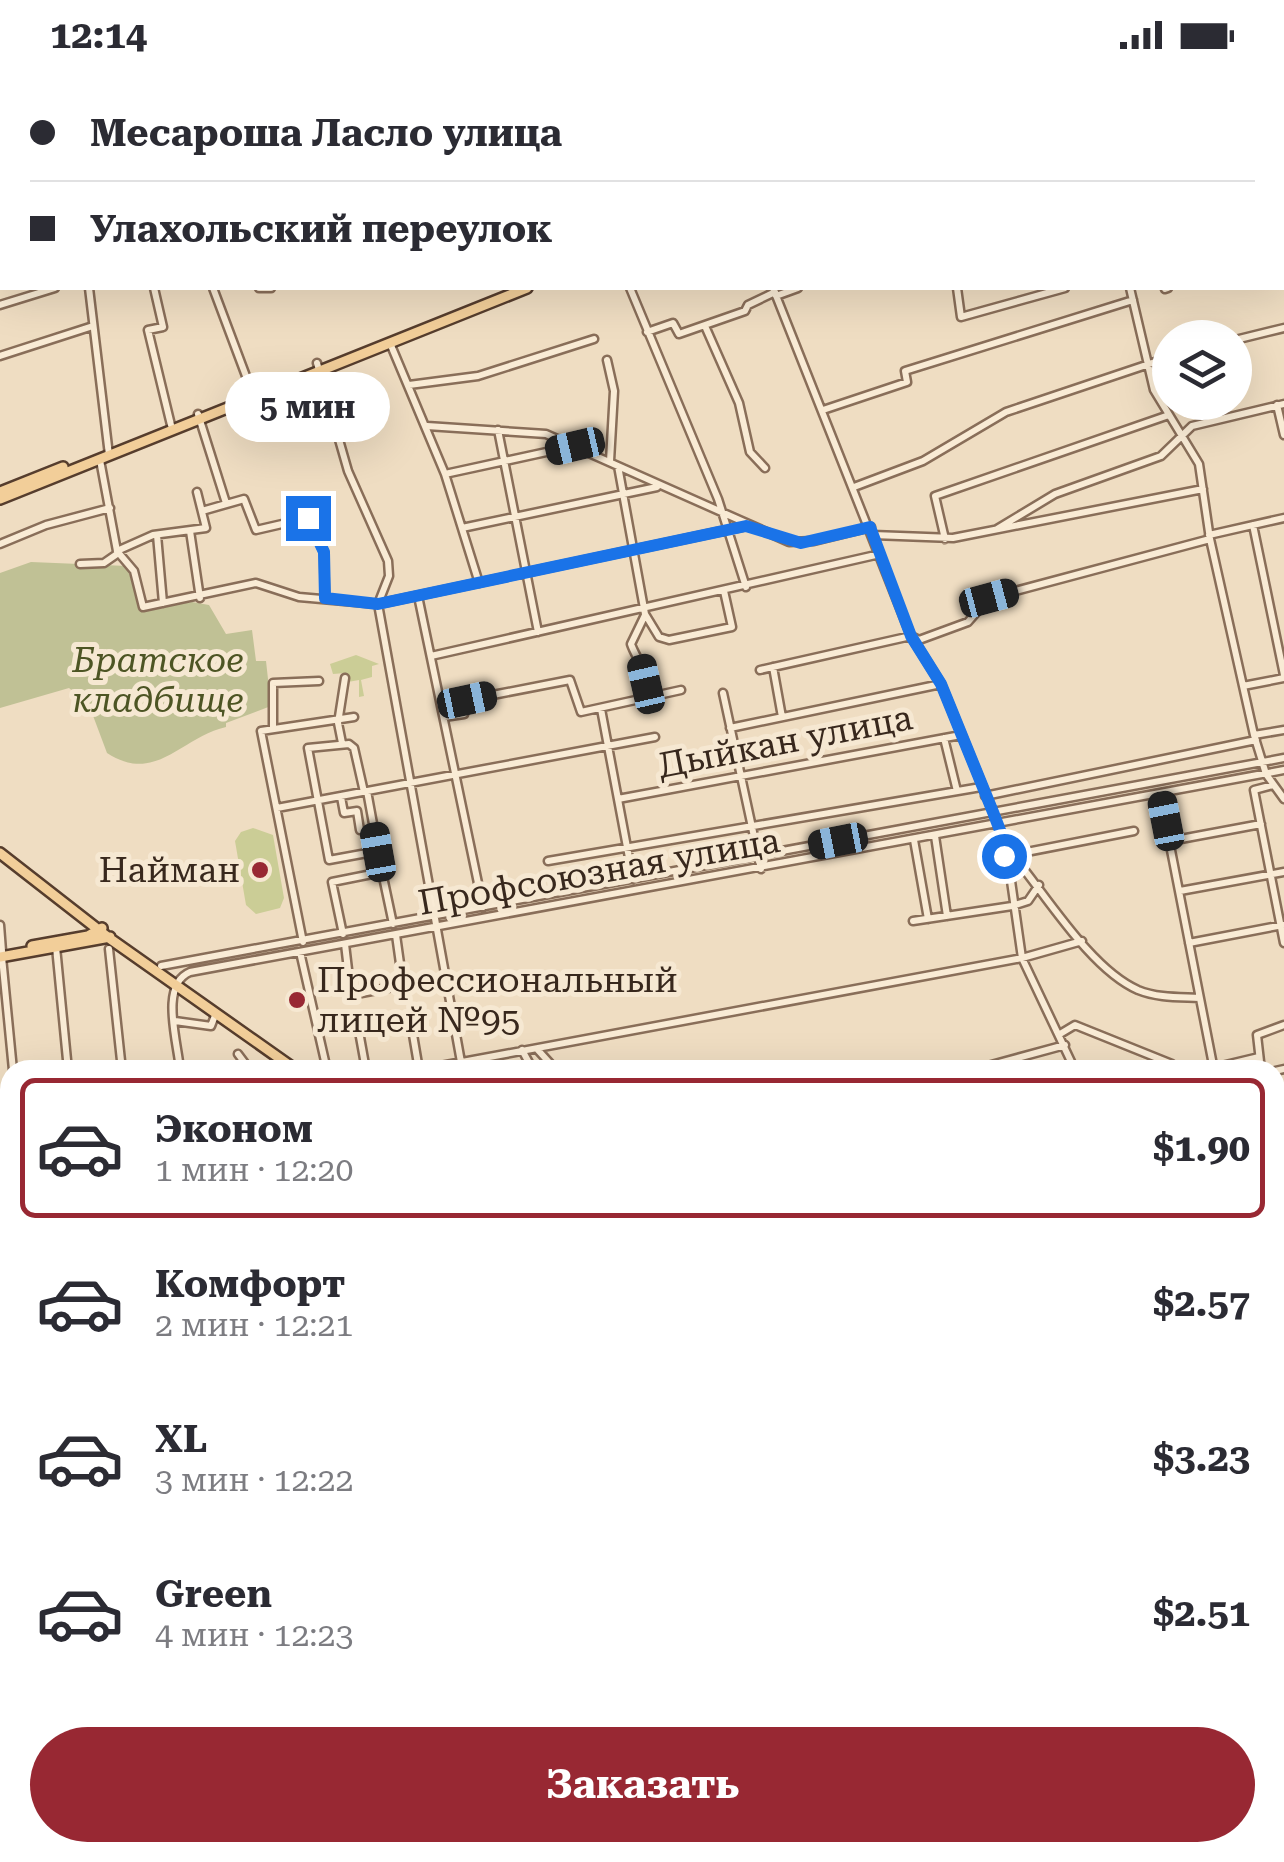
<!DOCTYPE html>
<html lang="ru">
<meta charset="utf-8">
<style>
:root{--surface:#fff;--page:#f2f2f3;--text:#2b2b33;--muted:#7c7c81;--line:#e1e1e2;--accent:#982833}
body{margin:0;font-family:"Roboto Serif",serif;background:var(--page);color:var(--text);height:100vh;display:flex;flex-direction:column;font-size:38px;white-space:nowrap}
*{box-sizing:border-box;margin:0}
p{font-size:32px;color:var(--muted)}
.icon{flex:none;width:55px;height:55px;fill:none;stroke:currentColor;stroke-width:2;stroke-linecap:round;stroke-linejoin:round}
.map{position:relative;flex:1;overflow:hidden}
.details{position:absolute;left:0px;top:990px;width:1285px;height:802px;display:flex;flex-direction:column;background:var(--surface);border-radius:30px 30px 0 0;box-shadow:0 10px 40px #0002}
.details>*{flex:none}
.guide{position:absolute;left:0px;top:0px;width:1285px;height:220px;box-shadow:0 10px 40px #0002;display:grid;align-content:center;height:220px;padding:0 30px;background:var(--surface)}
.buttons{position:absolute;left:1152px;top:250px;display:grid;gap:20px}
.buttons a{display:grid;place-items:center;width:100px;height:100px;border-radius:50%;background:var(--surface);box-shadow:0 10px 40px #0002;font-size:50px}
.end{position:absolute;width:45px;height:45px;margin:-22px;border:12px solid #1a73e8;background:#fff;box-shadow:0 0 0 5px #fff}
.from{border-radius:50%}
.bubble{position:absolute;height:70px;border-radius:35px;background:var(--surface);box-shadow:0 10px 40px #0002;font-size:32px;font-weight:700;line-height:70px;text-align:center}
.car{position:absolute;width:30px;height:60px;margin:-30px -15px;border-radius:12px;box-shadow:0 0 8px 2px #0007;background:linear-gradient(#222 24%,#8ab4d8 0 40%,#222 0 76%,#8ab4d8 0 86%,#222 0)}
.guide b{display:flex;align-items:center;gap:35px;height:95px;font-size:38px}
.guide b+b{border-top:2px solid var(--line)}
.guide i{width:25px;height:25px;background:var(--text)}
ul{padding:18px 0 0;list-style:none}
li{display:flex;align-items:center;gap:30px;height:140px;margin:0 20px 15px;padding:0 10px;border:5px solid transparent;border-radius:15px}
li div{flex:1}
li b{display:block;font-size:38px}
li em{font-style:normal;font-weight:700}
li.current{border-color:var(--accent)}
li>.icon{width:90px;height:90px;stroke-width:1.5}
.button{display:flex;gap:20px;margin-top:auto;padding:20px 30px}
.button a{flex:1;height:115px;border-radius:60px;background:var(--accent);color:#fff;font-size:40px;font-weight:700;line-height:115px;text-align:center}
.status{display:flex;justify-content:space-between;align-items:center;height:70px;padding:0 50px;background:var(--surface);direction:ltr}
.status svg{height:28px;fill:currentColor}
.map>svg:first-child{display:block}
</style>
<div class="status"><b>12:14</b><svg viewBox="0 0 49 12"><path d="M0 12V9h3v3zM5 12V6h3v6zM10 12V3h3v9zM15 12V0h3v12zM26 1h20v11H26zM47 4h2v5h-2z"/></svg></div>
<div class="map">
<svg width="1284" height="1792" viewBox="0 0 1284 1792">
<rect width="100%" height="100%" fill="#efddc2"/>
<path fill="#cbcd96" d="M 356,585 L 379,594 L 372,596 L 372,607 L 361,610 L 364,626 L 359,627 L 359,610 L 348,612 L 345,603 L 333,604 L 330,594 Z
M 253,758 L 273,765 L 284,828 L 280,838 L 256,844 L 246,835 L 235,771 L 241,762 Z"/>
<path fill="#c0c195" d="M 31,492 L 127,496 L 140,540 L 192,532 L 209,535 L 226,564 L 252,560 L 256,591 L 266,591 L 271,636 L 226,653 L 226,657 C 181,667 156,715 107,683 L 89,635 L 69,618 L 0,638 L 0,503 Z"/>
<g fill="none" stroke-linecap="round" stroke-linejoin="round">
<path stroke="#6b8f83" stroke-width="2.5" d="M 1200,2 L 1208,0
M 0,1718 L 10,1718"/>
<path stroke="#a4c1b6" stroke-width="5" d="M 1275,1438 L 1284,1435
M 0,1736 L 10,1734"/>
<defs>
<path id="minor" d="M 68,0 L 69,2
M 138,0 L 139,2
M 336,0 L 336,2
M 448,0 L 449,2
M 580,0 L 582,2
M 768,0 L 770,2
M 885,0 L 886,2
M 1083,0 L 1084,2
M 169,2 L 169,0
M 342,2 L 351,0
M 597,2 L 601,0
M 717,2 L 725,0
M 0,16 L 2,16
M 1282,67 L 1284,66
M 0,76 L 2,84
M 1282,122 L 1284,121
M 0,126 L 2,126
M 0,182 L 2,182
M 1282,187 L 1284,187
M 89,218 L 109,385
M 154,218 L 163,257 L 148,260 L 171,355
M 213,218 L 252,322
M 259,218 L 271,218
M 630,218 L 718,429 L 746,517
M 773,218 L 911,566 L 941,614 L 993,742 L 1006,776 L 1022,888 L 1075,1000
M 957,218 L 961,247 L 1065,218
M 1130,218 L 1154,320 L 1199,394 L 1210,469 L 1254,665 L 1266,704 L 1284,729
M 1165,219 L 1168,218
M 776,226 L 798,218
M 0,235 L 55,218
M 705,256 L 739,333 L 750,382 L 765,398
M 647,262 L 673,253 L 679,264 L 745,241 L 748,235 L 775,222
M 1235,270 L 1284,258
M 390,273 L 445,404 L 479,513
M 0,286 L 93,256
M 607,290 L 614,321 L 610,391
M 317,293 L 348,401 L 388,491 L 389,506 L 378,534
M 409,315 L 478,306 L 594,269
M 1277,335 L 1284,365
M 823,340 L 907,312 L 905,301 L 1133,230
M 198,344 L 226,433
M 427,356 L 546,364 L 789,472 L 814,471 L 871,457
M 498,360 L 538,562
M 100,390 L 117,481 L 153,465 L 206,458 L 197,422
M 618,396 L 645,544 L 659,567 L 669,570 L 732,557 L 724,521
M 445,404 L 574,376
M 854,417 L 923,391 L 1006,342 L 1170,287
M 202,441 L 244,429 L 256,460 L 308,448 L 324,482 L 325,528
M 1253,455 L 1284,605
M 462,458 L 657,417
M 997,459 L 1055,424 L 1161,386 L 1192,356 L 1284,334
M 190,461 L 200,528
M 157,465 L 163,533
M 873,465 L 953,468 L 1203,419
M 1209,465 L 1284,448
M 945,469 L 935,426 L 1166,346
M 0,474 L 46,455 L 110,438
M 117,481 L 134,501 L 143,537 L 256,513 L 299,527 L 378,534 L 746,456
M 80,494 L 104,493 L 117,484
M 418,526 L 483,837
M 378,534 L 461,992
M 431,586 L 880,484
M 773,597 L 782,647
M 760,600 L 911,566 L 919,570 L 968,552 L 989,528 L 1210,469
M 1243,616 L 1284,608
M 723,623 L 761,799
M 640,627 C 656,610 636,590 631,574 L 645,545
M 601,639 L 633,809
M 444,647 L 464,644 L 467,630 L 570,610 L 581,642 L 681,620
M 273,658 L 273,613 L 319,611
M 730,658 L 941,614
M 1254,665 L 1284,660
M 944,668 L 957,721
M 342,673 L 338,653 L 345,608
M 1273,715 L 1254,720 L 1284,873
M 364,722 L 354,678 L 349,674 L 308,678 L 329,790 L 378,781 L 367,721
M 1160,724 L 1214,1000
M 985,726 L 1256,670
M 341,727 L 344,743 L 357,741 L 360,760
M 618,729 L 961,665
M 277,738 L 655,667
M 935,766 L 947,846
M 914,770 L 928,849
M 1170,771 L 1261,754
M 1006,777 C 1042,818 1088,898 1138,920 C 1158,928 1178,927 1199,928
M 1011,785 L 1134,761
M 548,791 L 981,717
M 1180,821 L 1284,802
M 913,851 L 1012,836 L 1028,831 L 1039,815
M 0,855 L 2,881
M 343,864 L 332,812 L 382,802 L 393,854
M 303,872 L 261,661 L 354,647
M 1189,873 L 1283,855
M 345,874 L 351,925 L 403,915 L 396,865
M 56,877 L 68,1000
M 109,879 L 122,1000
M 300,882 L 327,1000
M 2,887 L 13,1000
M 161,896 L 1284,688
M 175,951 L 211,956 L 216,943
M 1060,964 L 1075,955 L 1172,994
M 537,979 L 556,1000
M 522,980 L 533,1000
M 238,984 L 250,1000
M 1213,998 L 1259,987
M 180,1000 C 178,973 159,915 190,902 L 1284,700
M 366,1000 L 358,956 L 410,947 L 419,1000
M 419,1000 L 1022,888 L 1082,871
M 973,1000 L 1065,975
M 1261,1000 L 1257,965 L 1284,955
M 1275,1001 L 1284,999
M 0,1037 L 10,1035
M 1275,1042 L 1284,1048
M 1275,1078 L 1284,1113
M 0,1169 L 10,1169
M 1280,1215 L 1284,1239
M 0,1226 L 10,1225
M 0,1276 L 7,1276
M 0,1318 L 10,1317
M 4,1367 L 10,1418
M 1275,1398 L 1276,1401
M 0,1432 L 10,1432
M 1275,1473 L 1284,1471
M 0,1537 L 10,1536
M 0,1606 L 10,1605
M 1275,1623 L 1284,1631
M 0,1626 L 10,1698
M 0,1703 L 10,1700
M 1279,1742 L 1284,1746
M 0,1750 L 10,1748
M 0,1764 L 13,1792
M 33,1782 L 36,1792
M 125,1782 L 128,1792
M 201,1782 L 204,1792
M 267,1782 L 268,1792
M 403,1782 L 404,1792
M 438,1782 L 439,1792
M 561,1782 L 561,1792
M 636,1782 L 638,1792
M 673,1782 L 676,1792
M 733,1782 L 742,1792
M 780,1782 L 783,1792
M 791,1782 L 793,1792
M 904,1782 L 906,1792
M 945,1782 L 947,1792
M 1027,1782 L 1029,1792
M 1114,1782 L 1116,1792
M 1158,1782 L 1160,1792
M 1195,1782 L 1198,1792
M 985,1785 L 987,1792
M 502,1789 L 533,1782
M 1073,1789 L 1074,1792
M 284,1792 L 307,1782"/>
<path id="major" d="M 1226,2 L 1234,0
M 1250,2 L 1258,0
M 0,422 L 63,397
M 0,429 L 527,218
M 0,783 L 109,868 L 296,1000
M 32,876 L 88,866 L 102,858
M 0,887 L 110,867
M 1275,1702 L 1284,1709
M 501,1782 L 502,1792"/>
</defs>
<use href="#minor" stroke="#896e59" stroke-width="11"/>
<use href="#major" stroke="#563d2d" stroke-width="14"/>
<use href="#minor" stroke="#f9ebd5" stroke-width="6"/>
<use href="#major" stroke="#f2ce99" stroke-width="9"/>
</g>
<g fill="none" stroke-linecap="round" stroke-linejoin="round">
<path stroke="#1a73e8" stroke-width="12" d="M 308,448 L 324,482 L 325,528 L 378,534 L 746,456 L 801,473 L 870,457 L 911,566 L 941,614 L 993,742 L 1006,776 L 1004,786"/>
</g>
<g fill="#982833" stroke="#f6e8d2" stroke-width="4">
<circle cx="260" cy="800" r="10"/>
<circle cx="297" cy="930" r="10"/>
</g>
<g text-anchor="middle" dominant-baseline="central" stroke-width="10" stroke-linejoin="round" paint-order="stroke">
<g font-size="35" font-style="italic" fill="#4d5524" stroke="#f6e8d2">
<text x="158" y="590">Братское<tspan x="158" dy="40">кладбище</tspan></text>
</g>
<g font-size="35" fill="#38281d" stroke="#f6e8d2">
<text transform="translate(785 672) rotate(-11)">Дыйкан улица</text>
<text transform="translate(599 802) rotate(-10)">Профсоюзная улица</text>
</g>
<g font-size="35" fill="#38281d" stroke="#f6e8d2" text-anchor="end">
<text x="240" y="800">Найман</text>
<text x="317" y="910" text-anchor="start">Профессиональный<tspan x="317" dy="40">лицей №95</tspan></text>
</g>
</g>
</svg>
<div class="buttons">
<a><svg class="icon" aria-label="layers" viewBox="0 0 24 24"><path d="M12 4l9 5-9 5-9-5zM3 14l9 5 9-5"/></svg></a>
</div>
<i class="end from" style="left:1004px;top:786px"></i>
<i class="end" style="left:308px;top:448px"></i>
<div class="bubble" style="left:225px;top:302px;width:165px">5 мин</div>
<i class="car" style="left:575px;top:376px;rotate:257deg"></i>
<i class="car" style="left:989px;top:528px;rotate:75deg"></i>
<i class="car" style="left:646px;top:614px;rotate:347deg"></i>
<i class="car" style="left:467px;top:630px;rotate:78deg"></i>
<i class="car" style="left:1166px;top:751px;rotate:349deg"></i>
<i class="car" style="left:838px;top:771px;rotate:259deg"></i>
<i class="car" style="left:378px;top:782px;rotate:350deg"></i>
<div class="guide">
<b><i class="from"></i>Месароша Ласло улица</b>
<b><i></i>Улахольский переулок</b>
</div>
<section class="details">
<ul>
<li class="current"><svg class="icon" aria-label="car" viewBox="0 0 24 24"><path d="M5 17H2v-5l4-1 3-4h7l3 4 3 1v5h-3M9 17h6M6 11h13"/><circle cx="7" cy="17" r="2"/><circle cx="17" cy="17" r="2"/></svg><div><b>Эконом</b><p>1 мин · 12:20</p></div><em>$1.90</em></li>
<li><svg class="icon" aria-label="car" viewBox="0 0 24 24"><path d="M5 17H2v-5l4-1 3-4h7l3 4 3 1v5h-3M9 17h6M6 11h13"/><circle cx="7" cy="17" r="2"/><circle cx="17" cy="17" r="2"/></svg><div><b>Комфорт</b><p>2 мин · 12:21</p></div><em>$2.57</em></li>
<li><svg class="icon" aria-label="car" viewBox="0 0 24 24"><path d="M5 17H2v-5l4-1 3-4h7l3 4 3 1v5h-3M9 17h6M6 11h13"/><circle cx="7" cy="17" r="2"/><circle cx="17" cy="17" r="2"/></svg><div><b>XL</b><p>3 мин · 12:22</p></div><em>$3.23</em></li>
<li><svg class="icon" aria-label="car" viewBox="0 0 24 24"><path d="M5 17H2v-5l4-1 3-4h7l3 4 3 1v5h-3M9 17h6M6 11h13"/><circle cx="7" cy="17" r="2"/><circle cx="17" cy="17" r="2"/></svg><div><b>Green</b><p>4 мин · 12:23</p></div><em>$2.51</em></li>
</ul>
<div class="button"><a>Заказать</a></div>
</section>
</div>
